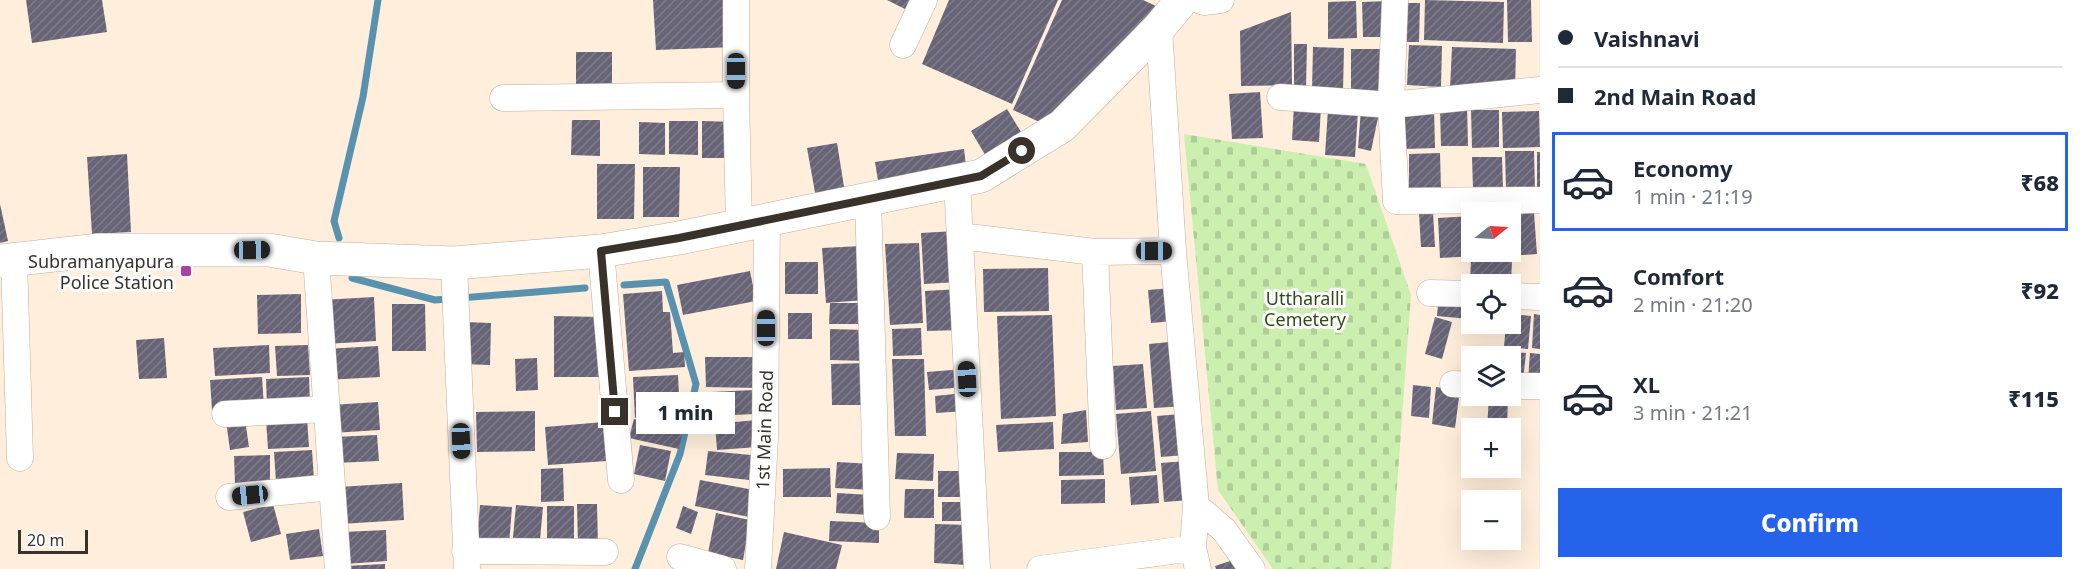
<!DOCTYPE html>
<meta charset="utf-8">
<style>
:root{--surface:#fff;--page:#f6f6f7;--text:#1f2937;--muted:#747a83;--line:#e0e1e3;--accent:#2563eb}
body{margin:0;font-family:"Noto Sans",sans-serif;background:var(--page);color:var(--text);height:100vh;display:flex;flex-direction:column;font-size:22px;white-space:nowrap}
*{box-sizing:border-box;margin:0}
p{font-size:20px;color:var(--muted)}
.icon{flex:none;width:33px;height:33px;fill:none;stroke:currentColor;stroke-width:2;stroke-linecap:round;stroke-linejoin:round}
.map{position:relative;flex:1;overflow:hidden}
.side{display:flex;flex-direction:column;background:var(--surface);width:540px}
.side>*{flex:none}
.banner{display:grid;align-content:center;height:132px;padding:0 18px;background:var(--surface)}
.needle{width:39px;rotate:72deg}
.buttons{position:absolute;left:1461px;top:202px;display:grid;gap:12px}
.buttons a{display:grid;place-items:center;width:60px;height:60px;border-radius:0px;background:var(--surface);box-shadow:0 6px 24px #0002;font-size:30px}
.scale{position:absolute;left:18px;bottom:15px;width:70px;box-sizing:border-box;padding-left:6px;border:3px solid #38322a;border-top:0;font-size:16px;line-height:21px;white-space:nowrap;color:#38322a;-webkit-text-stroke:4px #fefefe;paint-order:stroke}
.end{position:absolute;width:27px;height:27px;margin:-14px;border:8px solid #38322a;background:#fff;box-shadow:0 0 0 3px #fff}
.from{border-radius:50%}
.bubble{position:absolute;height:42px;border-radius:0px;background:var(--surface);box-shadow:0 6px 24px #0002;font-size:20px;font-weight:800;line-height:42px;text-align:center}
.car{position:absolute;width:18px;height:36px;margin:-18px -9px;border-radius:8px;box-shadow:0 0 4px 2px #0007;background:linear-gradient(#222 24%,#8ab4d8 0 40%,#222 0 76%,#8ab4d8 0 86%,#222 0)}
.banner b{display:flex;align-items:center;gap:21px;height:57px;font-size:22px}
.banner b+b{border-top:2px solid var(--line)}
.banner i{width:15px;height:15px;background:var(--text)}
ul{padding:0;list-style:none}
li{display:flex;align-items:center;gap:18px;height:99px;margin:0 12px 9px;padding:0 6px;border:3px solid transparent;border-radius:0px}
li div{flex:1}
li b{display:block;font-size:22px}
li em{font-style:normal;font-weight:800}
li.selected{border-color:var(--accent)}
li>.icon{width:54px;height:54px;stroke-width:1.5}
.cta{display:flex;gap:12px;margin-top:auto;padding:12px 18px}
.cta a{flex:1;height:69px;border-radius:0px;background:var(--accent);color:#fff;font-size:24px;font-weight:800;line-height:69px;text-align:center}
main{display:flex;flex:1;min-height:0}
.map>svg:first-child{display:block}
</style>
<main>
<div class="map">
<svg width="1540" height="569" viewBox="0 0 1540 569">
<defs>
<pattern id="cemetery-stones" width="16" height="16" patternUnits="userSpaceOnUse" patternTransform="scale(1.5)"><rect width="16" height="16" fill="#cbefaf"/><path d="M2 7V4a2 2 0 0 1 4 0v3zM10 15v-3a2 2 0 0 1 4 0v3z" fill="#afcd97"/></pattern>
<pattern id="building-hatch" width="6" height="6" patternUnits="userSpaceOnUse" patternTransform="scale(1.5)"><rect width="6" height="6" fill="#686478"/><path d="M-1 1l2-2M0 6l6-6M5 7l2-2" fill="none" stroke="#7f7c8a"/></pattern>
</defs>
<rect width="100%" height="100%" fill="#ffeedb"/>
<path fill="url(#cemetery-stones)" d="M 1184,134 L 1366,164 L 1411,295 L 1391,569 L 1273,569 L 1218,490 Z"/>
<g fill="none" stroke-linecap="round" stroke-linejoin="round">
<path stroke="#5992af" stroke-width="7" d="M 339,238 L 334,221 L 363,97 L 378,0
M 352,278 L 435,300 L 585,288
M 624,285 L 666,282 L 696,384 L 680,454 L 635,569"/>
</g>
<path fill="url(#building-hatch)" d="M 26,0 L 102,0 L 107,32 L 32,43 Z
M 653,0 L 732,0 L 734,47 L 656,50 Z
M 887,0 L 910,0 L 905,9 Z
M 949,0 L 1058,0 L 1012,104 L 922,64 Z
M 1062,0 L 1143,0 L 1156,6 L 1044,124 L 1013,110 Z
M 1425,0 L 1504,2 L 1503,43 L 1424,40 Z
M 1507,0 L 1531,0 L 1532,42 L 1508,42 Z
M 1356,1 L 1357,38 L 1328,39 L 1328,2 Z
M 1389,1 L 1389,37 L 1363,37 L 1362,2 Z
M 1404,3 L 1420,3 L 1419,42 L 1402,42 Z
M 1291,12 L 1292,85 L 1241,86 L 1240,31 Z
M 1294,44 L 1307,44 L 1306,88 L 1294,87 Z
M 1409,45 L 1442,46 L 1441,87 L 1407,85 Z
M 1313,47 L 1344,48 L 1343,90 L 1312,89 Z
M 1452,47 L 1516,49 L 1515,92 L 1450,89 Z
M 1351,49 L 1390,49 L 1391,92 L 1351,93 Z
M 576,52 L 612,52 L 612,91 L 576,90 Z
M 1260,92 L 1263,138 L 1232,139 L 1229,94 Z
M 1294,105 L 1321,107 L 1319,142 L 1292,140 Z
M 1467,107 L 1468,146 L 1441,146 L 1440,108 Z
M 1434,108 L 1435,148 L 1405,149 L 1405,109 Z
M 1007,109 L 1023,135 L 987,158 L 971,131 Z
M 1328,109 L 1358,111 L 1355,157 L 1325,155 Z
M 1361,109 L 1379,113 L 1371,151 L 1358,148 Z
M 1471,110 L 1499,110 L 1499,147 L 1472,148 Z
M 1539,111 L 1540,147 L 1503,148 L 1502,112 Z
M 572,120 L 600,120 L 600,156 L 571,155 Z
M 669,121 L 698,121 L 698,155 L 669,154 Z
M 702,121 L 735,122 L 735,158 L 702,158 Z
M 639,122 L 665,123 L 665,155 L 639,154 Z
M 837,143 L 845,193 L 816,198 L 807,148 Z
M 964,149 L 967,174 L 879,187 L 875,162 Z
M 1505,151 L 1534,151 L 1535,190 L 1506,190 Z
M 1537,152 L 1540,152 L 1540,190 L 1537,190 Z
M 1440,153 L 1441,189 L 1409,189 L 1409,154 Z
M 127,154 L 131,232 L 92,234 L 87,157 Z
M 1472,157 L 1502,157 L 1503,189 L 1473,189 Z
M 597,164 L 635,164 L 634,219 L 597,219 Z
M 643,167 L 680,167 L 679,217 L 643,217 Z
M 0,204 L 8,241 L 0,243 Z
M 1433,212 L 1435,247 L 1421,247 L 1419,213 Z
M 1534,213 L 1537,254 L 1509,256 L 1510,215 Z
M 1472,216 L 1472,252 L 1474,252 L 1475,256 L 1440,258 L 1438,218 Z
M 955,231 L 958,282 L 924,284 L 921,233 Z
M 919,243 L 923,323 L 890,325 L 885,244 Z
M 862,246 L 865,300 L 826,303 L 822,248 Z
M 1471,258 L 1512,260 L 1511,285 L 1470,285 Z
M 785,262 L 818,262 L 818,294 L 785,294 Z
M 1048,268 L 1049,311 L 984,312 L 983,269 Z
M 750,271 L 756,301 L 683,315 L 677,285 Z
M 1171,288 L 1174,321 L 1151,323 L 1148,290 Z
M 960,289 L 962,330 L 927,331 L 925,291 Z
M 662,291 L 663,312 L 670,312 L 673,353 L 684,352 L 685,367 L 629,371 L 623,294 Z
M 301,294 L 301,333 L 258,334 L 257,295 Z
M 374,297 L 376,341 L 325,344 L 322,300 Z
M 830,303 L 865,303 L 865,324 L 829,324 Z
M 1438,303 L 1471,306 L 1469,319 L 1437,316 Z
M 392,304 L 425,304 L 426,351 L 392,351 Z
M 788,313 L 812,313 L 812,339 L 788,339 Z
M 1510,314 L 1531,316 L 1528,349 L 1504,347 L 1506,324 L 1510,324 Z
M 1534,314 L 1540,315 L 1540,349 L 1532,348 Z
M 1052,315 L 1056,416 L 1001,419 L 997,316 Z
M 554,316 L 601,317 L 601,377 L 554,377 Z
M 1435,317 L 1452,322 L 1442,359 L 1425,354 Z
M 463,322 L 491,323 L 490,365 L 462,364 Z
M 921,328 L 922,355 L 893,356 L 892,329 Z
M 830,329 L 867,330 L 866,361 L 830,360 Z
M 164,338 L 167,378 L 139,379 L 136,340 Z
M 1180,341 L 1185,406 L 1154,408 L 1149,344 Z
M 269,345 L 270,373 L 215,376 L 213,348 Z
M 308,345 L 310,375 L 277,376 L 275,346 Z
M 378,346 L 380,377 L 326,380 L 325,349 Z
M 1500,351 L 1526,353 L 1523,380 L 1510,379 L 1510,357 L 1500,357 Z
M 1530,353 L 1540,354 L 1540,381 L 1528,380 Z
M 705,357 L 758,357 L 758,388 L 706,387 Z
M 537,358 L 538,390 L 516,391 L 515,359 Z
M 892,359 L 924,359 L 926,436 L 895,436 Z
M 868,363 L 869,405 L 832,405 L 831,364 Z
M 1143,364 L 1147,408 L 1116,410 L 1113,366 Z
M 964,369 L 966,387 L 929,390 L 927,372 Z
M 678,375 L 680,416 L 635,418 L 633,377 Z
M 262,377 L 264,407 L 212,410 L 210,380 Z
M 309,377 L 310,405 L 267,407 L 266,379 Z
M 1413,385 L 1431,387 L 1429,418 L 1411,416 Z
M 1436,387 L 1460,390 L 1455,428 L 1432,424 Z
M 754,390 L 755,414 L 712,416 L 711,392 Z
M 964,393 L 966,411 L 936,413 L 935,396 Z
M 1489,396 L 1508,396 L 1507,429 L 1487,429 Z
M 378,402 L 380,430 L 332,433 L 331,405 Z
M 1086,410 L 1088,442 L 1061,444 L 1063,414 Z
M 535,411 L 535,451 L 477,452 L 476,412 Z
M 1151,411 L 1156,471 L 1121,474 L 1116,414 Z
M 1181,414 L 1185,455 L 1161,457 L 1157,416 Z
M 307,418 L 309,447 L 268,449 L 266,420 Z
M 245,419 L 249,447 L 230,450 L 226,421 Z
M 634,419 L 683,430 L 679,449 L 629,438 Z
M 756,420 L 758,447 L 717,450 L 715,424 Z
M 604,422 L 607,461 L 548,465 L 545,427 Z
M 1053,422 L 1054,449 L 998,452 L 996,425 Z
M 377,435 L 379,461 L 335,463 L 334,437 Z
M 640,445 L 671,451 L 665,481 L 634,474 Z
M 312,450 L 314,480 L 276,482 L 274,452 Z
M 708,451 L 751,455 L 749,480 L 705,475 Z
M 1059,452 L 1103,452 L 1104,475 L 1059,476 Z
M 897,453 L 934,454 L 933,481 L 895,479 Z
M 270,455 L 270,483 L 235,484 L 234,456 Z
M 1186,461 L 1190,500 L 1164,502 L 1161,463 Z
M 837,462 L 872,464 L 871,490 L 835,488 Z
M 563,468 L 564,501 L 541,502 L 541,469 Z
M 830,468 L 831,497 L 783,497 L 783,469 Z
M 938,471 L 969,471 L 969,497 L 938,497 Z
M 1157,475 L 1159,503 L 1131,505 L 1129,477 Z
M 1105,479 L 1105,503 L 1061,504 L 1061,480 Z
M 700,480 L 754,490 L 749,517 L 695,506 Z
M 402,483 L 404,520 L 341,524 L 339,487 Z
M 905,489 L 934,489 L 934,518 L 904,518 Z
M 837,493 L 871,495 L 870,515 L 836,513 Z
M 942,502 L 968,502 L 968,521 L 942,521 Z
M 273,504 L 281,534 L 251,542 L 243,512 Z
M 577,504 L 597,504 L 598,546 L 578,546 Z
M 480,505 L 512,507 L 509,545 L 477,543 Z
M 516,505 L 543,507 L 539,551 L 512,548 Z
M 547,506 L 574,506 L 574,549 L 547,549 Z
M 683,506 L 698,512 L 691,534 L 676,528 Z
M 716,513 L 750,520 L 743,560 L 708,553 Z
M 830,521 L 879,523 L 879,543 L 829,541 Z
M 935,524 L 969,525 L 967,565 L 934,563 Z
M 319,529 L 323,556 L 290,560 L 286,534 Z
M 386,530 L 387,561 L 345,564 L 343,532 Z
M 784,532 L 842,545 L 836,569 L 776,569 Z
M 1233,560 L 1235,569 L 1216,569 L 1215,566 Z
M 385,564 L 385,569 L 344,569 L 344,566 Z"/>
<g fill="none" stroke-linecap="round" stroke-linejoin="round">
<defs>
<path id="minor" d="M 1198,0 L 1204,2 L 1221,0
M 1395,0 L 1391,105 L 1396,201 L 1540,200
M 1159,28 L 1173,251 L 1196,506 L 1193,548 L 1198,569
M 903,45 L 924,0
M 736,95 L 736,0
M 1280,97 L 1391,105 L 1540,90
M 503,98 L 736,95 L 739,225
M 957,181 L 977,569
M 868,198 L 877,517
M 960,236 L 1095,252 L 1173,251
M 601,251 L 621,480
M 1095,252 L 1103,446
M 316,258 L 338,569
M 14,259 L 20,458
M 454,263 L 467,569
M 1430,293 L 1472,294
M 1510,296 L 1540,297
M 1453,384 L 1472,385
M 1510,386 L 1540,386
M 225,414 L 326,409
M 229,497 L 332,487
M 1196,506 L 1224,530 L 1252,569
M 465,551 L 605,552
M 680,557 L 723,569
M 758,569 L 765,437 L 767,218
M 1040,569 L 1193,548"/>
<path id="major" d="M 0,261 L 99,250 L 269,250 L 316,258 L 454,263 L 601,251 L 679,238 L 981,176 L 1062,126 L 1159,28 L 1182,0"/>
</defs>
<use href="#minor" stroke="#beae9c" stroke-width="27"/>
<use href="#major" stroke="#beae9c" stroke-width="34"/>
<use href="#minor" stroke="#fff" stroke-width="26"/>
<use href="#major" stroke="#fff" stroke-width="33"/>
</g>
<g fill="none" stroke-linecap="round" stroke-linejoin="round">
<path stroke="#38322a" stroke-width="8" d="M 615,412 L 601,251 L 679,238 L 981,176 L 1022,151"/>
</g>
<rect fill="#aa41a3" stroke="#fefefe" stroke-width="2" x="180" y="265" width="12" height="12" rx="3"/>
<g text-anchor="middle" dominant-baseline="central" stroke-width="6" stroke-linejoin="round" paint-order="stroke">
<g font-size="18" fill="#38322a" stroke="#fefefe" text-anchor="end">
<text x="174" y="261">Subramanyapura<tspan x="174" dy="21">Police Station</tspan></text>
</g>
<g font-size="18" fill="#314a19" stroke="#fefefe">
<text x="1305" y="298">Uttharalli<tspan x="1305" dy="21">Cemetery</tspan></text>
</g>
<g font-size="18" fill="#38322a" stroke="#fefefe">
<text transform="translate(764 430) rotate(-88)">1st Main Road</text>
</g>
</g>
</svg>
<div class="buttons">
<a><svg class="needle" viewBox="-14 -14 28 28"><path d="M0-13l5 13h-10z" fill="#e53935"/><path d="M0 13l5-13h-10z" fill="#747a83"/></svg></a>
<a><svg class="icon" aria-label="locate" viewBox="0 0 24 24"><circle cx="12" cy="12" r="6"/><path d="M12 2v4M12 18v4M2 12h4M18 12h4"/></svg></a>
<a><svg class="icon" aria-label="layers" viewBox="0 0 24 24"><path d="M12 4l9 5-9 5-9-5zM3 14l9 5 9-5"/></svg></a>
<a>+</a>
<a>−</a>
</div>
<div class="scale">20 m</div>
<i class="end from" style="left:1022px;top:151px"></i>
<i class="end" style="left:615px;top:412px"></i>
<div class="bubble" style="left:636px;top:392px;width:99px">1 min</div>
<i class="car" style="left:736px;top:71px;rotate:180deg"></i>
<i class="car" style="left:252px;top:250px;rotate:89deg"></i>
<i class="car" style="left:1154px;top:251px;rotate:90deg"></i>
<i class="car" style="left:766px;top:328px;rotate:0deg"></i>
<i class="car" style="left:967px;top:379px;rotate:357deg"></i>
<i class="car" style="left:461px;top:441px;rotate:178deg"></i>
<i class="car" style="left:250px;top:495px;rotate:264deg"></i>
</div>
<section class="side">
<div class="banner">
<b><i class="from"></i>Vaishnavi</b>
<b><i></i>2nd Main Road</b>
</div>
<ul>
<li class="selected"><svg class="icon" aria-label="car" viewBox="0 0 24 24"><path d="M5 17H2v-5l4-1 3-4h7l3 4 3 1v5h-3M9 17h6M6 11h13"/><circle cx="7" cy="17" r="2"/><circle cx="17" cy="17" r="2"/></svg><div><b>Economy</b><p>1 min · 21:19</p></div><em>₹68</em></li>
<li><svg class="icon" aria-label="car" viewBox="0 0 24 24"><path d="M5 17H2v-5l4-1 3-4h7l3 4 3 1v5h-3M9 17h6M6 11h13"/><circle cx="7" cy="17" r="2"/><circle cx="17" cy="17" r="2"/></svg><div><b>Comfort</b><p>2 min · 21:20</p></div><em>₹92</em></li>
<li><svg class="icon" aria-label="car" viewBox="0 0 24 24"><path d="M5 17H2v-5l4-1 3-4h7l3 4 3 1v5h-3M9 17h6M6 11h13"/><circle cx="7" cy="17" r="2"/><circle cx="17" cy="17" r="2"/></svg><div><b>XL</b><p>3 min · 21:21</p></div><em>₹115</em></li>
</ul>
<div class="cta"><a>Confirm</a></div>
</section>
</main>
